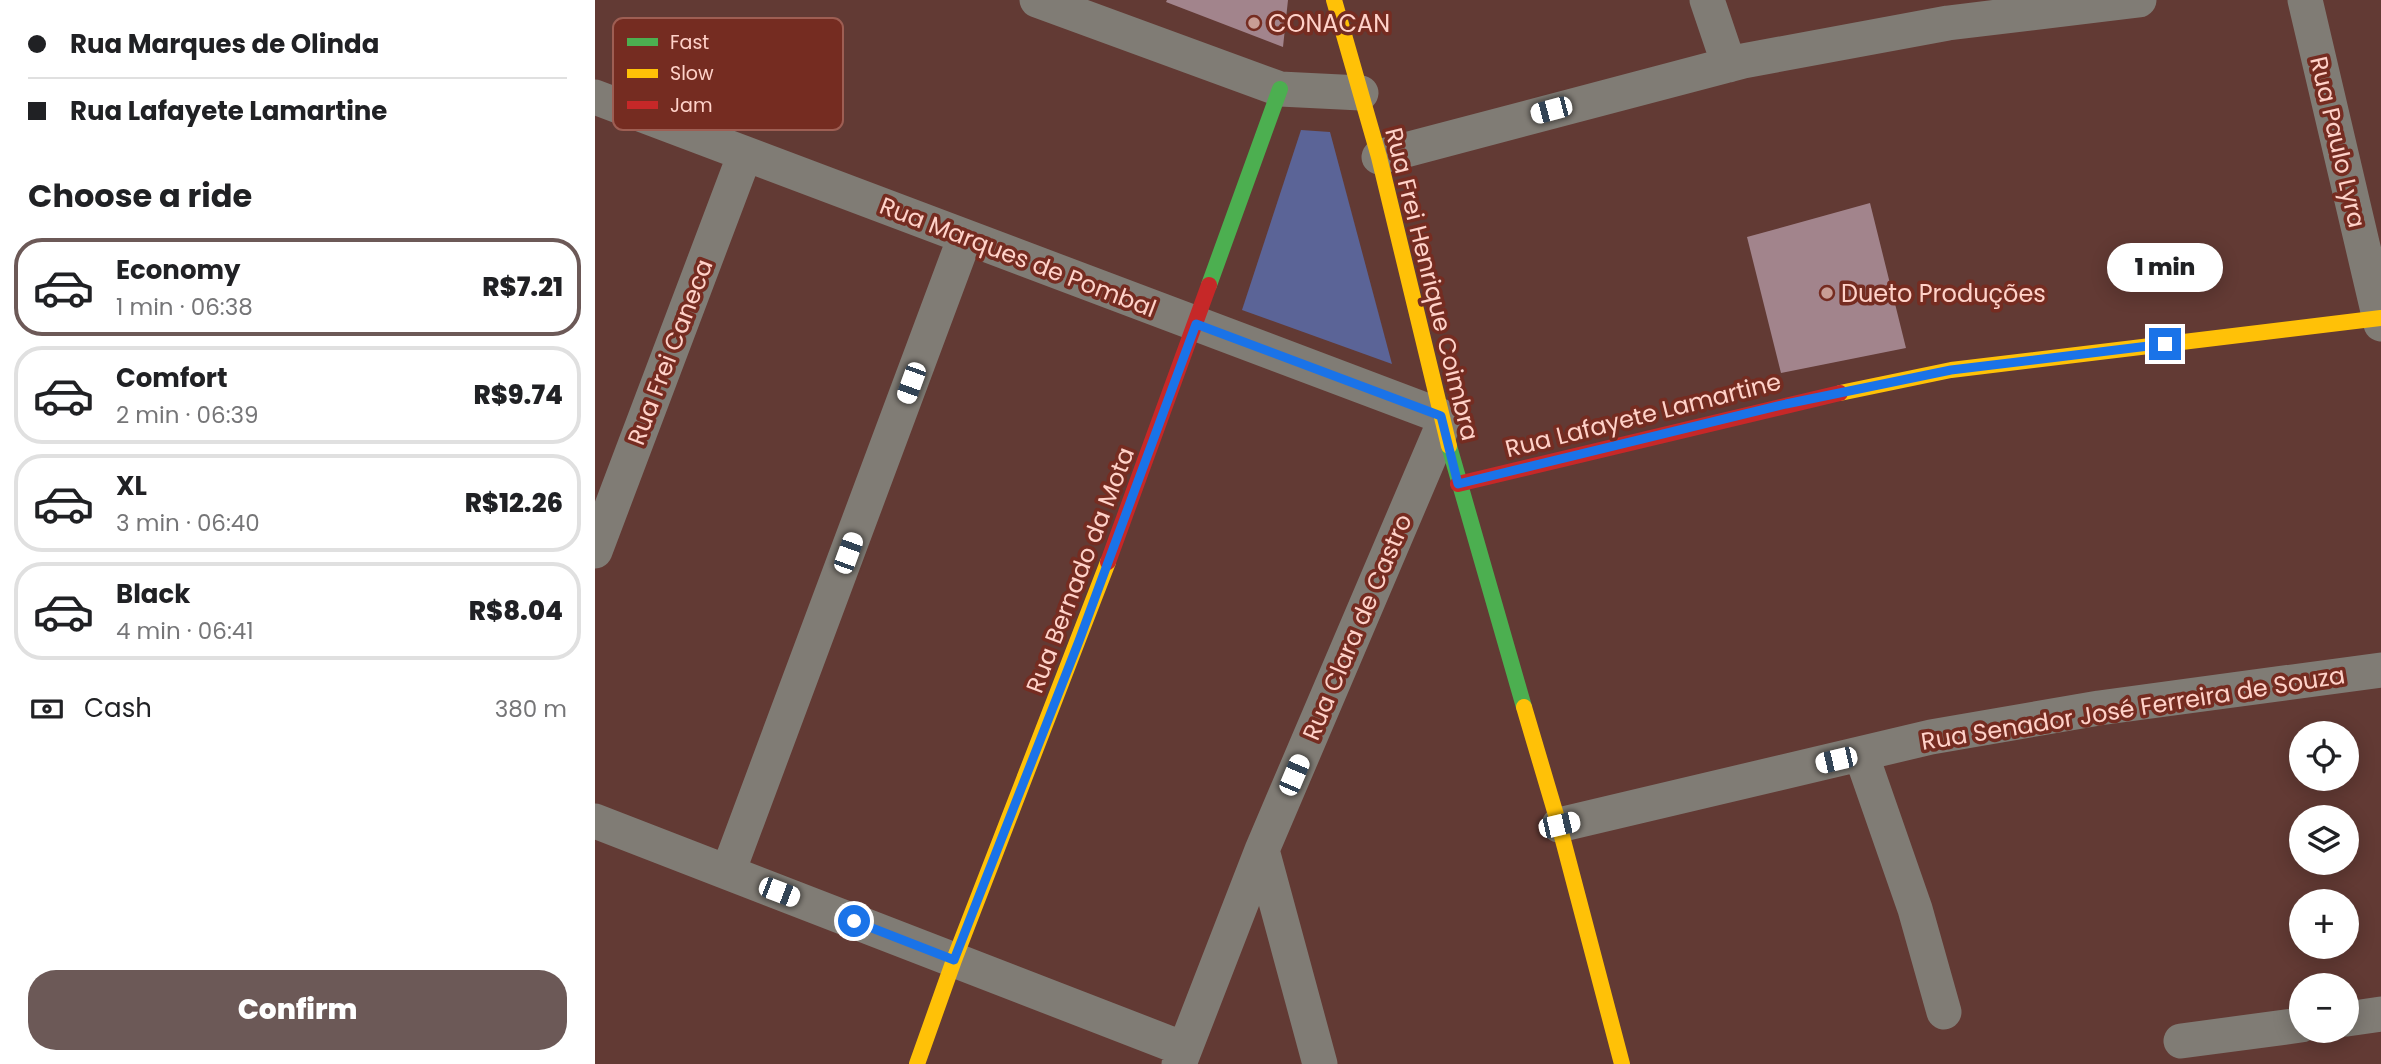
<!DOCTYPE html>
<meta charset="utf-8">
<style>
:root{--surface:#fff;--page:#f6f6f6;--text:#202124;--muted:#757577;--line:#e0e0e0;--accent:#6c5957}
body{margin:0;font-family:Poppins,sans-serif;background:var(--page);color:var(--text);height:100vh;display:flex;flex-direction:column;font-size:26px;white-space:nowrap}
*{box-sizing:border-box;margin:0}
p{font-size:23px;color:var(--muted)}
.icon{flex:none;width:38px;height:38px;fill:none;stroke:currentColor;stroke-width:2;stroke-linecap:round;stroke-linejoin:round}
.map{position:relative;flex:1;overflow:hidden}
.drawer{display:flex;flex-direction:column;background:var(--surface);width:595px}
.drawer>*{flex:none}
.guide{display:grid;align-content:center;height:154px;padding:0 28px;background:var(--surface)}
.tools{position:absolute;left:1694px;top:721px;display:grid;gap:14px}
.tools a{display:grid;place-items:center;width:70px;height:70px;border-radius:50%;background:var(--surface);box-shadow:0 4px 18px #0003;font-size:35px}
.end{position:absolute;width:32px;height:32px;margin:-16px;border:9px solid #1a73e8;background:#fff;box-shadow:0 0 0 4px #fff}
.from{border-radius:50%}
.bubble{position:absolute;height:49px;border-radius:24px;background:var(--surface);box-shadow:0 4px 18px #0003;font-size:23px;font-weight:800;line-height:49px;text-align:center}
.car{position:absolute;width:21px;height:42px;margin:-21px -10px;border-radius:9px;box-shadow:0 0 5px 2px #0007;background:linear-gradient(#fff 24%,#345 0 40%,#fff 0 76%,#345 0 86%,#fff 0)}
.guide b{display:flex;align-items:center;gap:24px;height:66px;font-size:26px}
.guide b+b{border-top:2px solid var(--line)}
.guide i{width:18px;height:18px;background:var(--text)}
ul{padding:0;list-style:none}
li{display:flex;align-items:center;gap:21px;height:98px;margin:0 14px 10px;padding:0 14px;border:4px solid var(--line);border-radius:28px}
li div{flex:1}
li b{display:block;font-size:26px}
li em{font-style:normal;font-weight:800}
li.selected{border-color:var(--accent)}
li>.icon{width:63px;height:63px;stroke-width:1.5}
h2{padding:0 28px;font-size:32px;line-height:84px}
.pay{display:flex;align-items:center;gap:18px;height:77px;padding:0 28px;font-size:26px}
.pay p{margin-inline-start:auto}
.cta{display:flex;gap:14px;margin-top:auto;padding:14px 28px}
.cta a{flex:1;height:80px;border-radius:28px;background:var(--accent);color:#fff;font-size:28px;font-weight:800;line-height:80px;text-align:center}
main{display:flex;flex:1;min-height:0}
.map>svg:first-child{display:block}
</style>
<main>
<section class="drawer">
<div class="guide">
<b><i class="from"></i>Rua Marques de Olinda</b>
<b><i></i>Rua Lafayete Lamartine</b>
</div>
<h2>Choose a ride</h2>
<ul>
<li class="selected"><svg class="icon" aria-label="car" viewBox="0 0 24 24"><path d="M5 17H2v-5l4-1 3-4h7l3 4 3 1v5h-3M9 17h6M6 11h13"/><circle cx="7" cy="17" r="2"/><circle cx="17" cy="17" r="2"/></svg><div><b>Economy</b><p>1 min · 06:38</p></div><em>R$7.21</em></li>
<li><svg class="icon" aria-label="car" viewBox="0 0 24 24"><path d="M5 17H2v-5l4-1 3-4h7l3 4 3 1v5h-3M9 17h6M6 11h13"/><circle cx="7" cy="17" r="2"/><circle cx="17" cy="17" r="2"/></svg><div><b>Comfort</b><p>2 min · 06:39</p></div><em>R$9.74</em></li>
<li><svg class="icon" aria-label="car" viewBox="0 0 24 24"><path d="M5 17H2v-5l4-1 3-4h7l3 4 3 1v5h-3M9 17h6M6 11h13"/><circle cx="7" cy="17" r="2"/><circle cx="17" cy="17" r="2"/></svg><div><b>XL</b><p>3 min · 06:40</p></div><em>R$12.26</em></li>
<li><svg class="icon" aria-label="car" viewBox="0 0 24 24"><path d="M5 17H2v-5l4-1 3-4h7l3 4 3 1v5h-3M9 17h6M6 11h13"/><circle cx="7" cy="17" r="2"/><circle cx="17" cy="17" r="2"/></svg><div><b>Black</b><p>4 min · 06:41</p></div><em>R$8.04</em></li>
</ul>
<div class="pay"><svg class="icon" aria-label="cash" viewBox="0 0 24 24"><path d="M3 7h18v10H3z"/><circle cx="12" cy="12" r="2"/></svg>Cash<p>380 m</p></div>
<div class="cta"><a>Confirm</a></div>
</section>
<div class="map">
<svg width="1786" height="1064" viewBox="0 0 1786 1064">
<rect width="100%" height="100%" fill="#623a34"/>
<path fill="#5b6497" d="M 706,130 L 735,132 L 797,364 L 647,310 Z"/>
<path fill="#a2848c" d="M 572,0 L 693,0 L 688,47 L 571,2 Z
M 1275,203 L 1311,348 L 1186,373 L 1152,237 Z"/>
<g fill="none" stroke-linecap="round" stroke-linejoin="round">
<path stroke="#807c75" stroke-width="35" d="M 442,0 L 685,89 L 766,93
M 1112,0 L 1134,65
M 1710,0 L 1786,324
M 0,97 L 846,416
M 784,157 L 1148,61 L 1353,23 L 1544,0
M 0,551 L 150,154
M 1266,754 L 1320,909 L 1349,1012
M 0,821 L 589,1049
M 964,825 L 1336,737 L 1504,708 L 1786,670
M 667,850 L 725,1064
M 133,872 L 370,237
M 1752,1019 L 1786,1014
M 1586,1041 L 1706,1025
M 584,1064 L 667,850 L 848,425"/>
<path stroke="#4caf50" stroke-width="16" d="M 614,285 L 685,89
M 854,446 L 929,707"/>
<path stroke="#ffc107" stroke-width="16" d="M 739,0 L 784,157 L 854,446
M 1245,393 L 1356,370 L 1786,318
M 929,707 L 964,825 L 1027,1064
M 322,1064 L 359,960 L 513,562"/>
<path stroke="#c62828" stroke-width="16" d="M 863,484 L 1245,393
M 513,562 L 614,285"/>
</g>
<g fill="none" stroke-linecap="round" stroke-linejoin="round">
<path stroke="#1a73e8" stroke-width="9" d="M 259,921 L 359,960 L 484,641 L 601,324 L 846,416 L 863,484 L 1191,404 L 1356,370 L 1570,344"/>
</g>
<g fill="#c89d95" stroke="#752c21" stroke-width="2.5">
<circle cx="659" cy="23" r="7"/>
<circle cx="1232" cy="293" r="7"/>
</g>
<g text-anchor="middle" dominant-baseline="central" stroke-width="7" stroke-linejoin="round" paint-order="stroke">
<g font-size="24" fill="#ffd2c9" stroke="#752c21" text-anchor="start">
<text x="673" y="23">CONACAN</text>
<text x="1246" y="293">Dueto Produções</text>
</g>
<g font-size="24" fill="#ffd2c9" stroke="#752c21">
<text transform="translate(1743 142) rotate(77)">Rua Paulo Lyra</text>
<text transform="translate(423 257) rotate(21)">Rua Marques de Pombal</text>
<text transform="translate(837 284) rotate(76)">Rua Frei Henrique Coimbra</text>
<text transform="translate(75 352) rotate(-69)">Rua Frei Caneca</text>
<text transform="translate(1048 415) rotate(-14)">Rua Lafayete Lamartine</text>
<text transform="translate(485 570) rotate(-69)">Rua Bernado da Mota</text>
<text transform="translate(762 627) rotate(-67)">Rua Clara de Castro</text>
<text transform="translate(1538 708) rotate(-9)">Rua Senador José Ferreira de Souza</text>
</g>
</g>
<rect x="18" y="18" width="230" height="112" rx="10" fill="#752c21" stroke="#9e5e53" stroke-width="2"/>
<rect x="32" y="38" width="31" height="8" fill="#4caf50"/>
<rect x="32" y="69" width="31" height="9" fill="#ffc107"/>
<rect x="32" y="101" width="31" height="8" fill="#c62828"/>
<g font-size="19" fill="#ffd2c9">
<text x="75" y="49">Fast</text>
<text x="75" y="80">Slow</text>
<text x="75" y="112">Jam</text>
</g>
</svg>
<div class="tools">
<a><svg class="icon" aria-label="locate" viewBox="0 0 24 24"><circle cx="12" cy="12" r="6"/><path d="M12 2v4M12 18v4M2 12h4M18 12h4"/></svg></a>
<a><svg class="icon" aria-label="layers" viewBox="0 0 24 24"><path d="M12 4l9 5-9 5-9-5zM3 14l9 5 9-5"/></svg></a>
<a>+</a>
<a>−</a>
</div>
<i class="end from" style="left:259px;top:921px"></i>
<i class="end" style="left:1570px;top:344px"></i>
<div class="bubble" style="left:1512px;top:243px;width:116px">1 min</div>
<i class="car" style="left:956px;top:110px;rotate:255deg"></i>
<i class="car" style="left:316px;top:383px;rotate:200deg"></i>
<i class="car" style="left:253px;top:553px;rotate:20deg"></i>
<i class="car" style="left:1241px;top:760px;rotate:257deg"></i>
<i class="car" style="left:699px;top:775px;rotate:23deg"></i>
<i class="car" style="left:964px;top:825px;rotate:77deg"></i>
<i class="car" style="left:184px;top:892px;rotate:111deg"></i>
</div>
</main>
